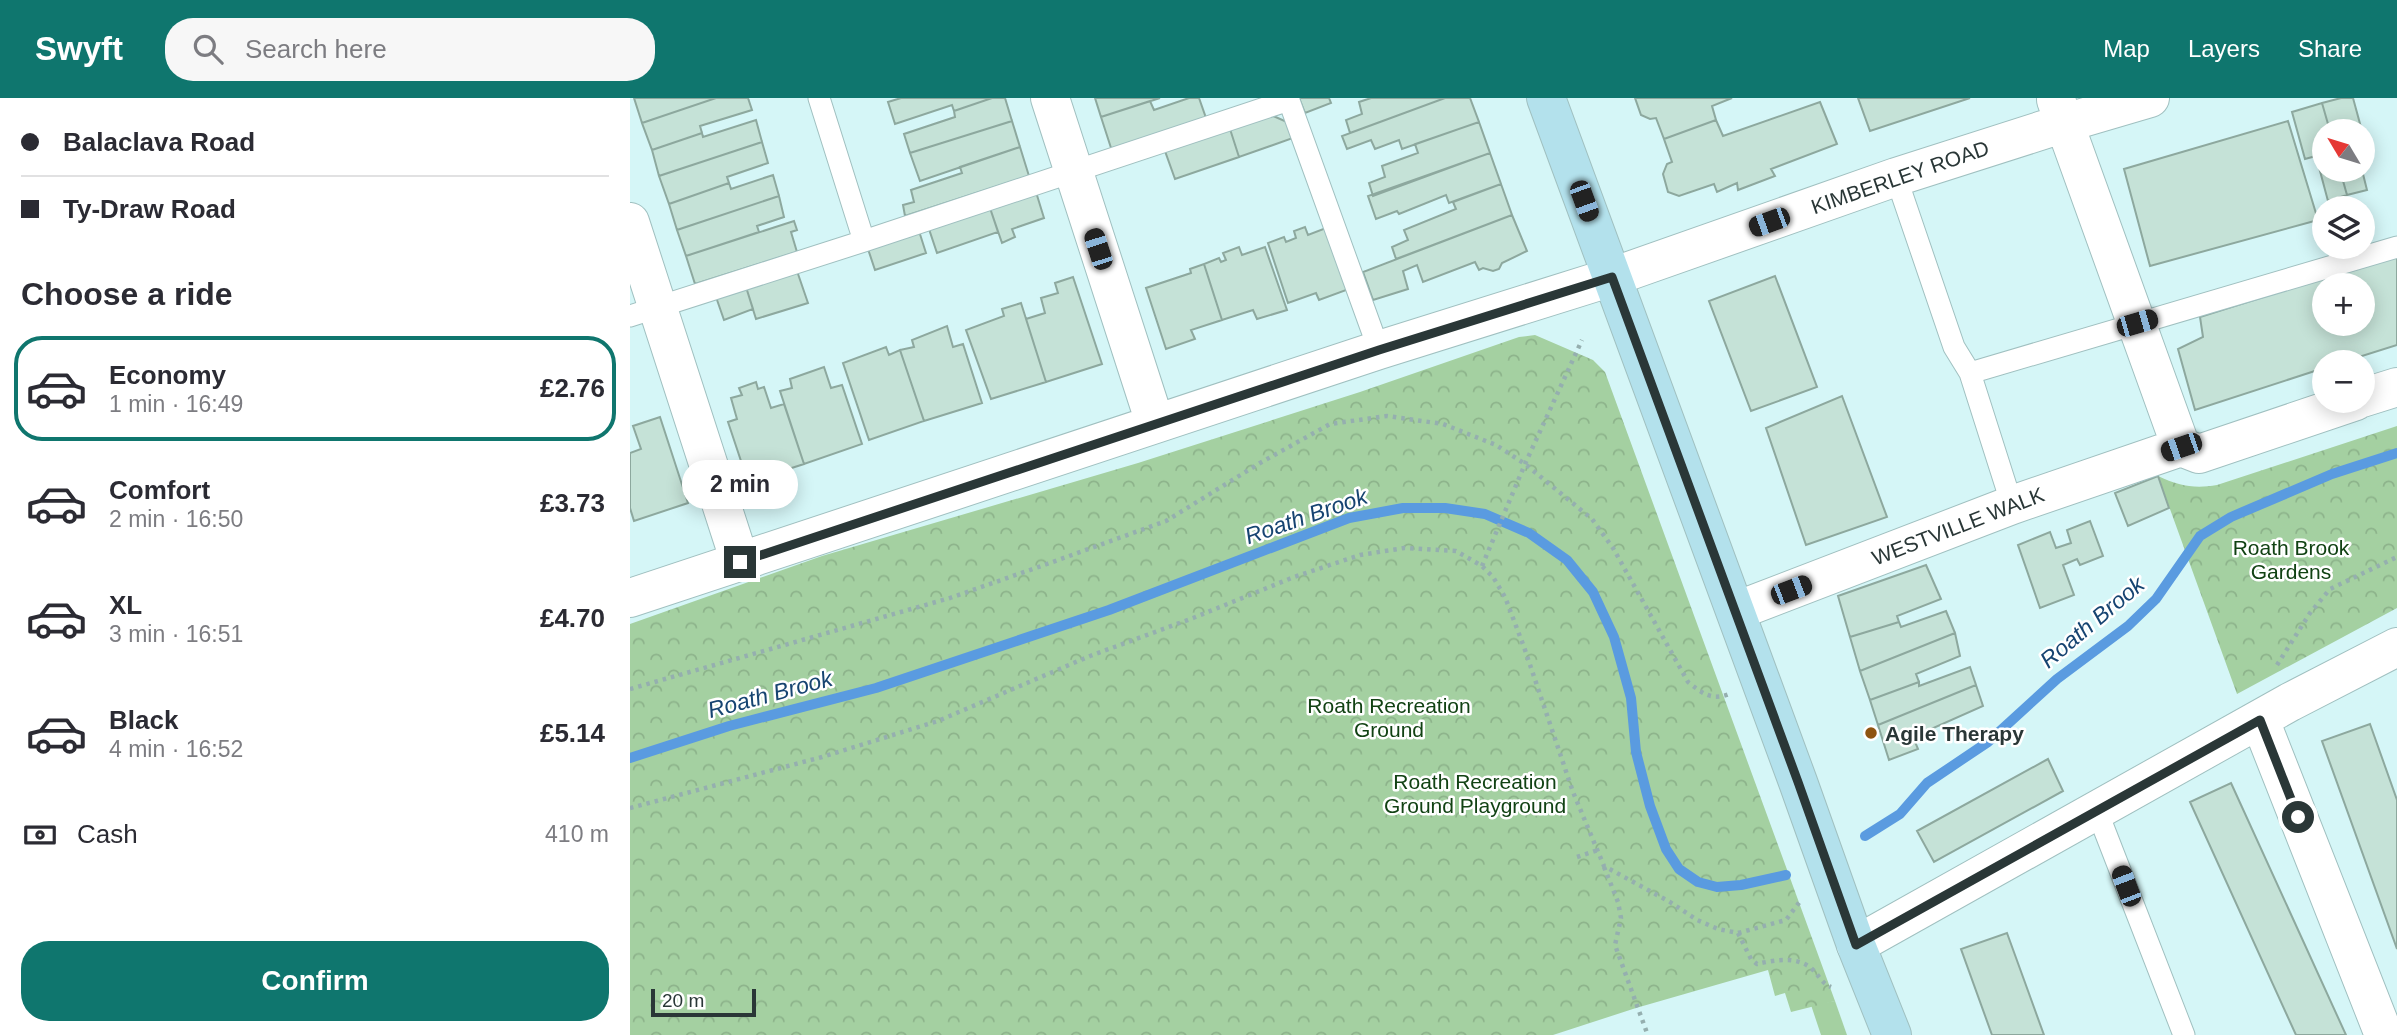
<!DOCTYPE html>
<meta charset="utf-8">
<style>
:root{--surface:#fff;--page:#f7f7f7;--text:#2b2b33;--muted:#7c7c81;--line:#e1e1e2;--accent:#0f766e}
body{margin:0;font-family:Arial,sans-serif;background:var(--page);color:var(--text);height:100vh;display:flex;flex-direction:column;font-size:26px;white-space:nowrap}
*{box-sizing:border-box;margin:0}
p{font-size:23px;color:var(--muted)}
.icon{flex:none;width:38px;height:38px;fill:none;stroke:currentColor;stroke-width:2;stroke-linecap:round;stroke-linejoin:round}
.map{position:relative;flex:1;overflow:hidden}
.panel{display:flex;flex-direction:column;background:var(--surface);width:630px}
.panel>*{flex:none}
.guide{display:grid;align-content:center;height:154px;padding:0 21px;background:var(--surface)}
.needle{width:46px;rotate:308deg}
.tools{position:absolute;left:1682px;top:21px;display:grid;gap:14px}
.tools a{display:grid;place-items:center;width:63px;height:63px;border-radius:50%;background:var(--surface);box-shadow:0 4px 18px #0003;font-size:35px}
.scale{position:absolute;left:21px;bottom:18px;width:105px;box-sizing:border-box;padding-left:7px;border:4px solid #2a3737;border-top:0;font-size:19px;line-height:24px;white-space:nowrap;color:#2a3737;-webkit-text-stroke:5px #fff;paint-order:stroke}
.end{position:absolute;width:32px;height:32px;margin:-16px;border:9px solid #2a3737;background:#fff;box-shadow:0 0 0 4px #fff}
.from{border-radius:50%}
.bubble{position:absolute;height:49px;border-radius:24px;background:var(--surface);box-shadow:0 4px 18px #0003;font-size:23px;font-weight:800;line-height:49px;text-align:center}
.car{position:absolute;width:21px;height:42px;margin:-21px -10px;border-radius:9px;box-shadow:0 0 5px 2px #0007;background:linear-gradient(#222 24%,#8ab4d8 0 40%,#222 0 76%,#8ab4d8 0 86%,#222 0)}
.guide b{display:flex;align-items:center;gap:24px;height:66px;font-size:26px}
.guide b+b{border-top:2px solid var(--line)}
.guide i{width:18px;height:18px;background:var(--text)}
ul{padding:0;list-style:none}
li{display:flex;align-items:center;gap:21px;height:105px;margin:0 14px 10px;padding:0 7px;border:4px solid transparent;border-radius:28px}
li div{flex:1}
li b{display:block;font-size:26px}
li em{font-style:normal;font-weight:800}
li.on{border-color:var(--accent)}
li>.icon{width:63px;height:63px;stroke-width:1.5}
h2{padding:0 21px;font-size:32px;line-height:84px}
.pay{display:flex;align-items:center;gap:18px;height:77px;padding:0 21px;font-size:26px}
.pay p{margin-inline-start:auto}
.cta{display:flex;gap:14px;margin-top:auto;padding:14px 21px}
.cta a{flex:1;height:80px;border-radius:28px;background:var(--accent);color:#fff;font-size:28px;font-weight:800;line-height:80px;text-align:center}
header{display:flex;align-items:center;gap:42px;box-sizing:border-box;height:98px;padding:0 35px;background:var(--accent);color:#fff}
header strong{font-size:33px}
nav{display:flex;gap:38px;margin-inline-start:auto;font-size:24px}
.search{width:490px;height:63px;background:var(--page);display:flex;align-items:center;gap:18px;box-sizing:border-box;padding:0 24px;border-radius:28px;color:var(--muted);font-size:26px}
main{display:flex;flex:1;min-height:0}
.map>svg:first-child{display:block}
</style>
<header>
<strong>Swyft</strong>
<div class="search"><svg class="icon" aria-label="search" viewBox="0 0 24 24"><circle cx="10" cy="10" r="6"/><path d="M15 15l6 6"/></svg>Search here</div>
<nav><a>Map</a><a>Layers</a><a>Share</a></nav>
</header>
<main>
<section class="panel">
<div class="guide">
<b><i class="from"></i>Balaclava Road</b>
<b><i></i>Ty-Draw Road</b>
</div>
<h2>Choose a ride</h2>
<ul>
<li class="on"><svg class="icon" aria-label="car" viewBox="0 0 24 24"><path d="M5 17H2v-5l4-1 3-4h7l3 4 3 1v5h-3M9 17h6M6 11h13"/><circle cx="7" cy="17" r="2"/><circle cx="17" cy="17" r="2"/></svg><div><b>Economy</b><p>1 min · 16:49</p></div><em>£2.76</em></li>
<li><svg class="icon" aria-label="car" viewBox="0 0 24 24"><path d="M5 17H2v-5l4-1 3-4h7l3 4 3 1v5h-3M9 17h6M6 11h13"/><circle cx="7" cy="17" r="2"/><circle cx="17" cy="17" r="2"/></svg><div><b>Comfort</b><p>2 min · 16:50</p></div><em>£3.73</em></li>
<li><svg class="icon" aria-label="car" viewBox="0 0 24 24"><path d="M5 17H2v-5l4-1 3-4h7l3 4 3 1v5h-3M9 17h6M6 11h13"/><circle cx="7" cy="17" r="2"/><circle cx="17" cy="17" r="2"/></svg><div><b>XL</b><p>3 min · 16:51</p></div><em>£4.70</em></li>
<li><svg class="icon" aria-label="car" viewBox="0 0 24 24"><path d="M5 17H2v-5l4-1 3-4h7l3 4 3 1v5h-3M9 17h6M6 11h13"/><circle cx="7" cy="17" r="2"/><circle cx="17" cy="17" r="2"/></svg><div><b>Black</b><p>4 min · 16:52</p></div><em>£5.14</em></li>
</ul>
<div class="pay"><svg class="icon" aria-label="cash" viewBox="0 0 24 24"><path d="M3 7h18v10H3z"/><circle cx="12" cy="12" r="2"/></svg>Cash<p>410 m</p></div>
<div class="cta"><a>Confirm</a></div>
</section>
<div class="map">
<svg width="1767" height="937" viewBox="0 0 1767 937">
<defs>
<pattern id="park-crowns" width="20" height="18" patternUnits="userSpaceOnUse" patternTransform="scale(1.75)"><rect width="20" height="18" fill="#a4d0a1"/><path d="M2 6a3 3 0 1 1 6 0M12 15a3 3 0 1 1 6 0" fill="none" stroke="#8db38b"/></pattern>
</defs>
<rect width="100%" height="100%" fill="#d5f6f7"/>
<path fill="#a4d0a1" d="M 1205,903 L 1217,937 L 1191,937 L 1181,907 Z"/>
<path fill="url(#park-crowns)" d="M 905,237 L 963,262 L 975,274 L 1205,903 L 1161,914 L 1155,895 L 1145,898 L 1138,872 L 1006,910 L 923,937 L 0,937 L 0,526 L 192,458 L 508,365 L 730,294 L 889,239 Z
M 1767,328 L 1767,510 L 1607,596 L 1528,378 C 1549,388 1565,391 1587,387 Z"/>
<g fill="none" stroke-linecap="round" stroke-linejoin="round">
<path stroke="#5a9be0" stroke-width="10" d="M 0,660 L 99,628 L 246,590 L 479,512 L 719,420 L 773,410 L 815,410 L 855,416 L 899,435 L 937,462 L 963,494 L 984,539 L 1001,600 L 1006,654 L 1020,708 L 1036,751 L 1049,771 L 1068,784 L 1087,789 L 1111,787 L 1156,777
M 1235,738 L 1270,716 L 1297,685 L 1358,644 L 1427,581 L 1498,528 L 1526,501 L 1570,438 L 1601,419 L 1702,376 L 1767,355"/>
</g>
<path fill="#c5e2d7" stroke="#8da89e" stroke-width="2" fill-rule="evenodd" d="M 4,0 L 86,0 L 12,25 Z
M 86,0 L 118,0 L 122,12 L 70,28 L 72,35 L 22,52 L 12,25 Z
M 271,0 L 362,0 L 324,13 L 322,7 L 265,26 L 258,4 Z
M 362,0 L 375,0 L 382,23 L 280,55 L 274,36 L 325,19 L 324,13 Z
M 465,0 L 530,0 L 471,19 Z
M 559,0 L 569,0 L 576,20 L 482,53 L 471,19 L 520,3 L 524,12 Z
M 669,0 L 699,0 L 701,5 L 675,15 Z
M 741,0 L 815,0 L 720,35 L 716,22 L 732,16 L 729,4 Z
M 815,0 L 840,0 L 849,24 L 772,51 L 769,42 L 745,51 L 741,42 L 717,51 L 712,38 Z
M 1005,0 L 1102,0 L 1082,8 L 1086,22 L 1034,41 L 1026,20 L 1020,21 L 1011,17 Z
M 1228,0 L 1340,0 L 1240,33 Z
M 1711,0 L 1723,0 L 1732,33 L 1700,33 L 1692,5 Z
M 1190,4 L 1207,46 L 1141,71 L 1145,78 L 1108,92 L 1107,85 L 1087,94 L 1084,86 L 1049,98 L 1038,94 L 1033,76 L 1037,66 L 1042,64 L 1034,41 L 1086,22 L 1093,38 Z
M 1692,5 L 1700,33 L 1694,33 L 1694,72 L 1710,72 L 1717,97 L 1698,103 L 1686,58 L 1675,61 L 1662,14 Z
M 641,17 L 657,24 L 663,40 L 609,59 L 600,31 Z
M 126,22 L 132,44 L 29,78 L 22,52 L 72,35 L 73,39 Z
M 382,23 L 390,49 L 290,83 L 280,55 Z
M 1658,23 L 1688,122 L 1520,168 L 1494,71 Z
M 849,24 L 860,55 L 743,98 L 739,85 L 755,79 L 752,68 L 788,55 L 785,46 Z
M 600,31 L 609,59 L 545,81 L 535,53 Z
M 132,44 L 138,65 L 97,79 L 99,85 L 39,106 L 29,78 Z
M 390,49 L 399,78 L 275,118 L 273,107 L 284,104 L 281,92 L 332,75 L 330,69 Z
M 860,55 L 871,86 L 819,105 L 816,97 L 769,116 L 767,113 L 746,121 L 738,98 Z
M 1710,72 L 1732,72 L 1737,92 L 1717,97 Z
M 143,77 L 149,98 L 47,132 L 39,106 L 99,85 L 101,91 Z
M 871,86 L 882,117 L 766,161 L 762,149 L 778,142 L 774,132 L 826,111 L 823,104 Z
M 406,94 L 414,120 L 382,131 L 385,139 L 372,145 L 360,110 Z
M 149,98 L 154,119 L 127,128 L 129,134 L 56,158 L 47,132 Z
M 360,110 L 368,134 L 307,155 L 299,131 Z
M 882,117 L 897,153 L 872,165 L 869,171 L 863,173 L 853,170 L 849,172 L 845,164 L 793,184 L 787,167 L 773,173 L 778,191 L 743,202 L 733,174 Z
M 164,123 L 167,132 L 161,134 L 167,154 L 65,186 L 56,158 Z
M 675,129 L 678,137 L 696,130 L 719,191 L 689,202 L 686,195 L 658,205 L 638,145 L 654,139 L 656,144 L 666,140 L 664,133 Z
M 289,133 L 296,155 L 245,172 L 238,151 Z
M 609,149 L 612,157 L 635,149 L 657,212 L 627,221 L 623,212 L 592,222 L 574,166 L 589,160 L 591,164 L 596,162 L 593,155 Z
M 1767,157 L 1767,247 L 1713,264 L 1694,264 L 1694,270 L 1565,312 L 1548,251 L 1573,239 L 1570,219 ZM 1694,187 L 1732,187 L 1732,226 L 1694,226 Z
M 574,166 L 592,222 L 561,232 L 565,241 L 536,251 L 516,190 L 561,175 L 560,171 Z
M 167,173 L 178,205 L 126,221 L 116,189 Z
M 1145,178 L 1187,289 L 1121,313 L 1079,203 Z
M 443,179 L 472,266 L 416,284 L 396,221 L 415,215 L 411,200 L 428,195 L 425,185 Z
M 116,189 L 123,211 L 94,222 L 86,199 Z
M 391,205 L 416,284 L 361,301 L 336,232 L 374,218 L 372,211 Z
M 317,228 L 323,249 L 333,246 L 352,305 L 294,323 L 270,252 L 284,249 L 282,242 Z
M 256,249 L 259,257 L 270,252 L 294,323 L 239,342 L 213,265 Z
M 194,269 L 201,290 L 212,287 L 232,346 L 174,366 L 150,293 L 162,290 L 160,281 Z
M 126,284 L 128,291 L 134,289 L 141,310 L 154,306 L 174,366 L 118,384 L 98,324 L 107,321 L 101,300 L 112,297 L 109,290 Z
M 1212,298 L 1257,419 L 1176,447 L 1136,330 Z
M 30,319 L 58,405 L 4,423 L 0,410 L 0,355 L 11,351 L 3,328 Z
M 1528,378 L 1539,410 L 1498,428 L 1485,395 Z
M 1460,423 L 1473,458 L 1450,467 L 1447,461 L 1433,467 L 1444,497 L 1410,510 L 1388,447 L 1420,434 L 1426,450 L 1441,445 L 1437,432 Z
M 1296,467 L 1311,501 L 1267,518 L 1269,524 L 1220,539 L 1208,498 Z
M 1316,513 L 1325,535 L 1230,573 L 1220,539 L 1269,524 L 1271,529 Z
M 1325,535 L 1330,558 L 1286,576 L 1289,584 L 1240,602 L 1230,573 Z
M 1340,569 L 1346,587 L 1248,627 L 1240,602 L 1289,584 L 1289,588 Z
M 1346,587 L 1353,608 L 1283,639 L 1288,651 L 1259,662 L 1248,627 Z
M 1740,626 L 1767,702 L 1767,851 L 1692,643 Z
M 1418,661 L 1433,693 L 1304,764 L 1287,733 Z
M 1601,685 L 1716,937 L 1666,937 L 1560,704 Z
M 1377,835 L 1414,937 L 1362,937 L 1331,851 Z"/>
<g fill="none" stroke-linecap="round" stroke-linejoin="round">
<defs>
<path id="lane" d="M 189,0 L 234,143
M 658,0 L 749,252
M 1266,79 L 1324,249 L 1340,275 L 1382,407
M 0,218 L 234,143 L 659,2
M 1340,275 L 1767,149
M 1467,713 L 1554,937"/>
<path id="street" d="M 420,0 L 525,325
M 1426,2 L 1551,349
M 0,124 L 110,464
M 1732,300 L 1767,289
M 1551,349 L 1569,356 L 1726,303
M 0,500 L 749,252 L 982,179 L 1266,79 L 1435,25 L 1520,0
M 1106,513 L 1382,407 L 1551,349
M 1630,622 L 1754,937
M 1226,847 L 1660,604 L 1767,549"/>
<path id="secondary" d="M 916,0 L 1168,684 L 1226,847 L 1262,937"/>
</defs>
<use href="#lane" stroke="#a0c0c0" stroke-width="23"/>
<use href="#street" stroke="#a0c0c0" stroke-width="40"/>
<use href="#secondary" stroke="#a0c0c0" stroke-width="40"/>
<path stroke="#95afaf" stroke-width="4.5" stroke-dasharray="3.5 5" stroke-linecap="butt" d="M 852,468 L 895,366 L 952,242
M 1647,567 L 1680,515 L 1700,491 L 1767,459
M 0,591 L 320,500 L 417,466 L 536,423 L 630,365 L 700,326 L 757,318 L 813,326 L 866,347 L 895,366 L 962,421 L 983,450 L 1058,584 C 1072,595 1081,603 1099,596
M 0,710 L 192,659 L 308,623 L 460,558 L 563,520 L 664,479 L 730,457 L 774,450 L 826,453 L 852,468 L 863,479 L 875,499 L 894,549 L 943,694 L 974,768 L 1040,804 L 1067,822 L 1088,831 L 1108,835 L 1156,822 L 1171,802
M 947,759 L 968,752
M 974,769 L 988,804 L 991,820 L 985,847 L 1017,935
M 1108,835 L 1121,861 L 1127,866 C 1144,862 1166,858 1181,870 C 1189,877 1191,885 1201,889"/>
<use href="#lane" stroke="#fff" stroke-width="21"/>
<use href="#street" stroke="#fff" stroke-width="38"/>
<use href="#secondary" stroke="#b3e1ec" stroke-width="38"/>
</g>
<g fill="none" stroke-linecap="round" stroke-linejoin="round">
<path stroke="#2a3737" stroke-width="9" d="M 110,464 L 749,252 L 982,179 L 1168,684 L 1226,847 L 1630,622 L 1668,719"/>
</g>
<circle fill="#8e5410" stroke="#fff" stroke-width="2.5" cx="1241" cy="635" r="7"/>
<g text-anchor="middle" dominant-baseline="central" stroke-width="5" stroke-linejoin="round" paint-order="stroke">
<g font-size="21" fill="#2a3737" stroke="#fff">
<text transform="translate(1270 79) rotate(-19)">KIMBERLEY ROAD</text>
<text transform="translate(1328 428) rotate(-21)">WESTVILLE WALK</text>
</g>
<g font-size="21" fill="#114213" stroke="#fff">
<text x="1661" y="449">Roath Brook<tspan x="1661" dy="24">Gardens</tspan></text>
<text x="759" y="607">Roath Recreation<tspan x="759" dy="24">Ground</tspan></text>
<text x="845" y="683">Roath Recreation<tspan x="845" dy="24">Ground Playground</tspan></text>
</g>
<g font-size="21" font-weight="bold" fill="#2a3737" stroke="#fff" text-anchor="start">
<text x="1255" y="635">Agile Therapy</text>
</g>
<g font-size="23" font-style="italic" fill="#164471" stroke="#fff">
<text transform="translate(676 418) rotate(-19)">Roath Brook</text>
<text transform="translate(1462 524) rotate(-40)">Roath Brook</text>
<text transform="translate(140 596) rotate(-15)">Roath Brook</text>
</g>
</g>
</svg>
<div class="tools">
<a><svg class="needle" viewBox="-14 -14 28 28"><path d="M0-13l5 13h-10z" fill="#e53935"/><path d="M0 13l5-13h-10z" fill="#7c7c81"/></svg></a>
<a><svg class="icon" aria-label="layers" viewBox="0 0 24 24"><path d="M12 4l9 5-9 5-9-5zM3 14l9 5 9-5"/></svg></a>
<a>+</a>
<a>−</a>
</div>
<div class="scale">20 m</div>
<i class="end from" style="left:1668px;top:719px"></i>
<i class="end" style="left:110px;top:464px"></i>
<div class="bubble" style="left:52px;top:362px;width:116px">2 min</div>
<i class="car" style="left:954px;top:103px;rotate:160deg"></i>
<i class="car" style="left:1139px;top:124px;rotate:250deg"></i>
<i class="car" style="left:468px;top:151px;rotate:342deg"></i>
<i class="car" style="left:1507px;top:225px;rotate:74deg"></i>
<i class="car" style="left:1551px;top:349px;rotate:251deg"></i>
<i class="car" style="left:1161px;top:492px;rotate:69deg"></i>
<i class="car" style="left:1496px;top:788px;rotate:339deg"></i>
</div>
</main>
